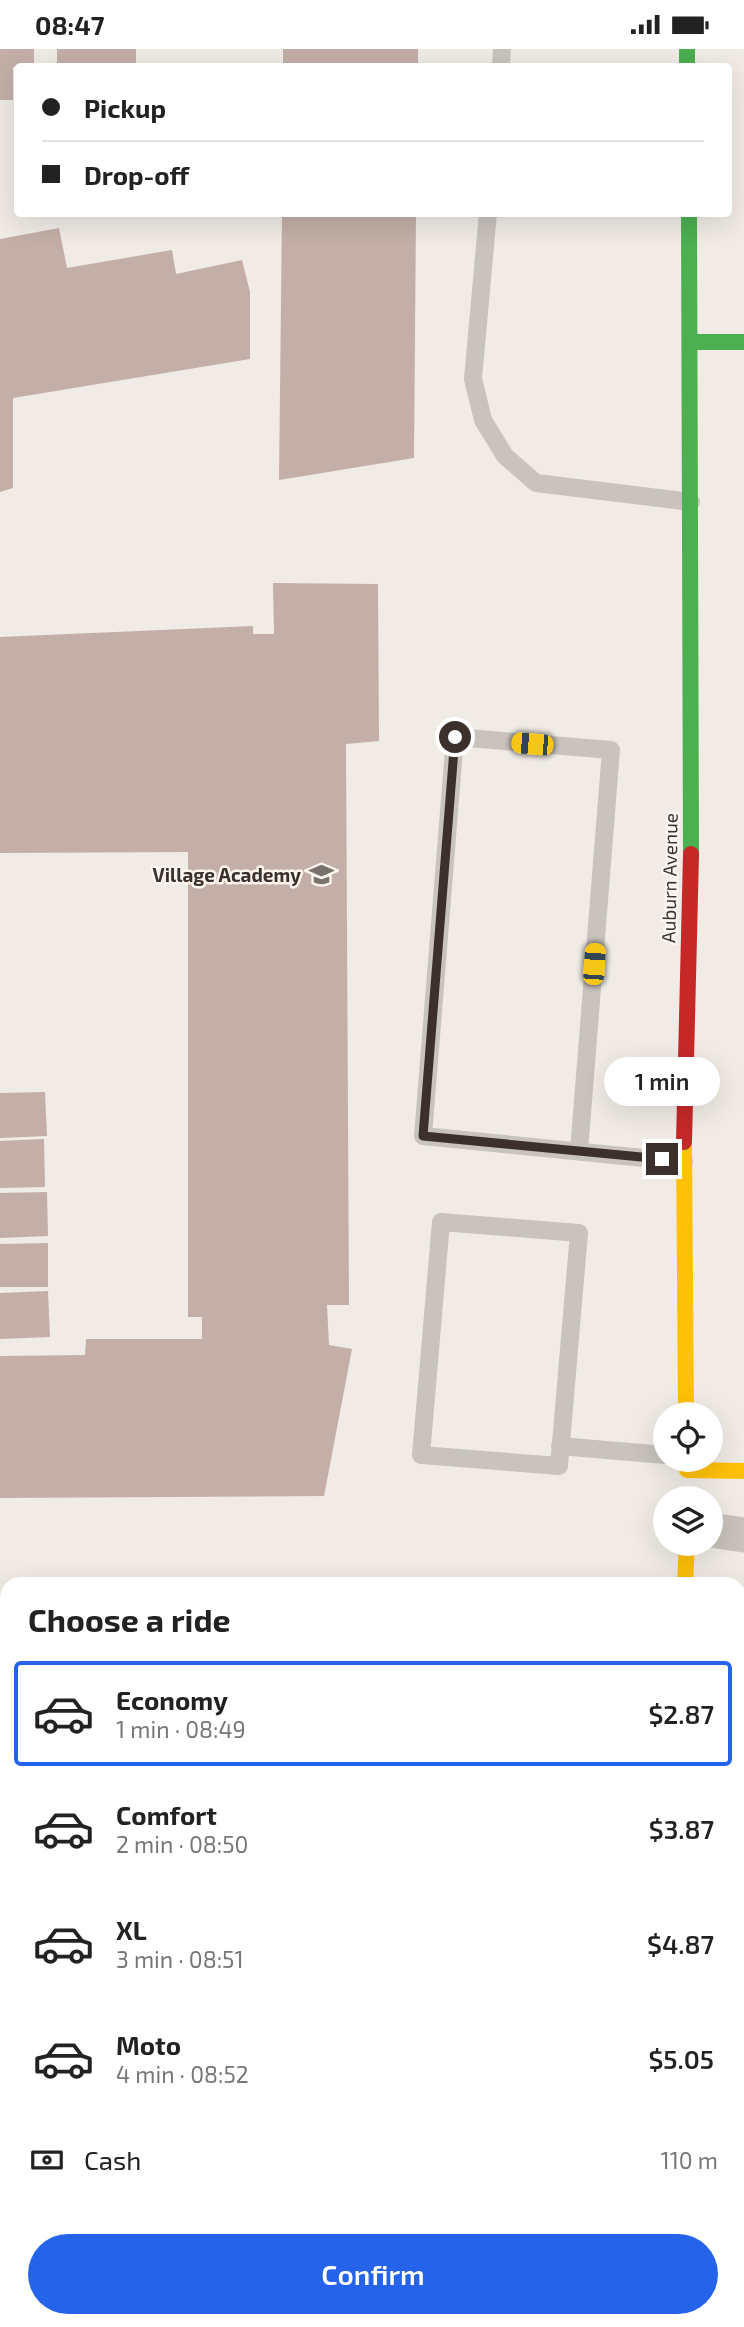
<!DOCTYPE html>
<meta charset="utf-8">
<style>
:root{--surface:#fff;--page:#f6f6f6;--text:#222;--muted:#767676;--line:#e0e0e0;--accent:#2563eb}
body{margin:0;font-family:"Exo 2",sans-serif;background:var(--page);color:var(--text);height:100vh;display:flex;flex-direction:column;font-size:26px;white-space:nowrap}
*{box-sizing:border-box;margin:0}
p{font-size:23px;color:var(--muted)}
.icon{flex:none;width:38px;height:38px;fill:none;stroke:currentColor;stroke-width:2;stroke-linecap:round;stroke-linejoin:round}
.map{position:relative;flex:1;overflow:hidden}
.sheet{position:absolute;left:0px;top:1528px;width:746px;height:751px;display:flex;flex-direction:column;background:var(--surface);border-radius:21px 21px 0 0;box-shadow:0 7px 28px #0002}
.sheet>*{flex:none}
.top-card{position:absolute;left:14px;top:14px;width:718px;height:154px;border-radius:7px;box-shadow:0 7px 28px #0002;display:grid;align-content:center;height:154px;padding:0 28px;background:var(--surface)}
.fabs{position:absolute;left:653px;top:1353px;display:grid;gap:14px}
.fabs a{display:grid;place-items:center;width:70px;height:70px;border-radius:50%;background:var(--surface);box-shadow:0 7px 28px #0002;font-size:35px}
.end{position:absolute;width:32px;height:32px;margin:-16px;border:9px solid #3b302b;background:#fff;box-shadow:0 0 0 4px #fff}
.from{border-radius:50%}
.bubble{position:absolute;height:49px;border-radius:24px;background:var(--surface);box-shadow:0 7px 28px #0002;font-size:23px;font-weight:600;line-height:49px;text-align:center}
.car{position:absolute;width:21px;height:42px;margin:-21px -10px;border-radius:9px;box-shadow:0 0 5px 2px #0007;background:linear-gradient(#f5c518 24%,#345 0 40%,#f5c518 0 76%,#345 0 86%,#f5c518 0)}
.top-card b{display:flex;align-items:center;gap:24px;height:66px;font-size:26px}
.top-card b+b{border-top:2px solid var(--line)}
.top-card i{width:18px;height:18px;background:var(--text)}
ul{padding:0;list-style:none}
li{display:flex;align-items:center;gap:21px;height:105px;margin:0 14px 10px;padding:0 14px;border:4px solid transparent;border-radius:7px}
li div{flex:1}
li b{display:block;font-size:26px}
li em{font-style:normal;font-weight:600}
li.selected{border-color:var(--accent)}
li>.icon{width:63px;height:63px;stroke-width:1.5}
h2{padding:0 28px;font-size:32px;line-height:84px}
.pay{display:flex;align-items:center;gap:18px;height:77px;padding:0 28px;font-size:26px}
.pay p{margin-inline-start:auto}
.primary-button{display:flex;gap:14px;margin-top:auto;padding:14px 28px}
.primary-button a{flex:1;height:80px;border-radius:42px;background:var(--accent);color:#fff;font-size:28px;font-weight:600;line-height:80px;text-align:center}
.status{display:flex;justify-content:space-between;align-items:center;height:49px;padding:0 35px;background:var(--surface);direction:ltr}
.status svg{height:19px;fill:currentColor}
.map>svg:first-child{display:block}
</style>
<div class="status"><b>08:47</b><svg viewBox="0 0 49 12"><path d="M0 12V9h3v3zM5 12V6h3v6zM10 12V3h3v9zM15 12V0h3v12zM26 1h20v11H26zM47 4h2v5h-2z"/></svg></div>
<div class="map">
<svg width="744" height="2278" viewBox="0 0 744 2278">
<rect width="100%" height="100%" fill="#f0ebe5"/>
<path fill="#c3afa7" d="M 0,0 L 34,0 L 34,18 L 13,18 L 13,51 L 0,51 Z
M 57,0 L 136,0 L 136,17 L 57,17 Z
M 283,0 L 418,0 L 418,18 L 283,18 Z
M 282,164 L 416,164 L 414,409 L 279,431 Z
M 59,179 L 67,219 L 172,201 L 176,225 L 242,211 L 250,243 L 250,310 L 13,349 L 13,439 L 0,443 L 0,190 Z
M 273,534 L 378,535 L 379,692 L 346,695 L 349,1256 L 327,1256 L 329,1296 L 352,1300 L 324,1447 L 0,1449 L 0,1307 L 85,1306 L 86,1290 L 202,1290 L 202,1268 L 188,1268 L 188,803 L 0,804 L 0,588 L 253,577 L 253,585 L 274,585 Z
M 45,1043 L 47,1087 L 0,1089 L 0,1044 Z
M 44,1090 L 45,1138 L 0,1139 L 0,1092 Z
M 47,1143 L 48,1187 L 0,1189 L 0,1144 Z
M 48,1194 L 48,1238 L 0,1238 L 0,1195 Z
M 48,1242 L 50,1288 L 0,1290 L 0,1244 Z
M 255,2272 L 426,2272 L 426,2278 L 255,2278 Z"/>
<g fill="none" stroke-linecap="round" stroke-linejoin="round">
<path stroke="#c9c3be" stroke-width="18" d="M 501,18 L 502,0
M 488,164 L 473,330 L 483,371 L 505,407 L 536,434 L 691,453
M 579,1102 L 611,701 L 455,688 L 423,1087 C 510,1095 597,1104 684,1113
M 441,1173 L 579,1184 L 559,1417 L 421,1406 Z
M 560,1397 L 665,1406
M 738,1861 L 744,1867
M 187,2278 L 191,2272
M 740,2278 L 740,2117 L 744,2100"/>
<path stroke="#c9c3be" stroke-width="35" d="M 710,1481 L 744,1486"/>
<path stroke="#4caf50" stroke-width="16" d="M 687,0 L 687,18
M 689,164 L 691,805
M 691,293 L 744,293
M 51,2278 L 58,2272"/>
<path stroke="#ffc107" stroke-width="16" d="M 684,1093 L 686,1365
M 687,1421 L 744,1422
M 685,1535 L 687,1494"/>
<path stroke="#c62828" stroke-width="16" d="M 684,1093 L 691,805"/>
</g>
<g fill="none" stroke-linecap="round" stroke-linejoin="round">
<path stroke="#3b302b" stroke-width="9" d="M 455,688 L 423,1087 L 662,1110"/>
</g>
<defs>
<symbol id="school-bare" viewBox="-9 -9 18 18"><path d="M0-5L7-2L0 1L-7-2ZM-4 1L0 2.5L4 1V4Q0 6-4 4Z" fill="#7a716c" stroke="#fbf5ee" stroke-width="2.5" paint-order="stroke"/></symbol>
</defs>
<g fill-rule="evenodd">
<use href="#school-bare" x="304" y="808" width="35" height="35"/>
</g>
<g text-anchor="middle" dominant-baseline="central" stroke-width="5" stroke-linejoin="round" paint-order="stroke">
<g font-size="19" font-weight="bold" fill="#3b302b" stroke="#fbf5ee" text-anchor="end">
<text x="301" y="825">Village Academy</text>
</g>
<g font-size="19" fill="#3b302b" stroke="#fbf5ee">
<text transform="translate(669 829) rotate(-89)">Auburn Avenue</text>
</g>
</g>
</svg>
<div class="fabs">
<a><svg class="icon" aria-label="locate" viewBox="0 0 24 24"><circle cx="12" cy="12" r="6"/><path d="M12 2v4M12 18v4M2 12h4M18 12h4"/></svg></a>
<a><svg class="icon" aria-label="layers" viewBox="0 0 24 24"><path d="M12 4l9 5-9 5-9-5zM3 14l9 5 9-5"/></svg></a>
</div>
<i class="end from" style="left:455px;top:688px"></i>
<i class="end" style="left:662px;top:1110px"></i>
<div class="bubble" style="left:604px;top:1008px;width:116px">1 min</div>
<i class="car" style="left:532px;top:695px;rotate:275deg"></i>
<i class="car" style="left:594px;top:915px;rotate:4deg"></i>
<div class="top-card">
<b><i class="from"></i>Pickup</b>
<b><i></i>Drop-off</b>
</div>
<section class="sheet">
<h2>Choose a ride</h2>
<ul>
<li class="selected"><svg class="icon" aria-label="car" viewBox="0 0 24 24"><path d="M5 17H2v-5l4-1 3-4h7l3 4 3 1v5h-3M9 17h6M6 11h13"/><circle cx="7" cy="17" r="2"/><circle cx="17" cy="17" r="2"/></svg><div><b>Economy</b><p>1 min · 08:49</p></div><em>$2.87</em></li>
<li><svg class="icon" aria-label="car" viewBox="0 0 24 24"><path d="M5 17H2v-5l4-1 3-4h7l3 4 3 1v5h-3M9 17h6M6 11h13"/><circle cx="7" cy="17" r="2"/><circle cx="17" cy="17" r="2"/></svg><div><b>Comfort</b><p>2 min · 08:50</p></div><em>$3.87</em></li>
<li><svg class="icon" aria-label="car" viewBox="0 0 24 24"><path d="M5 17H2v-5l4-1 3-4h7l3 4 3 1v5h-3M9 17h6M6 11h13"/><circle cx="7" cy="17" r="2"/><circle cx="17" cy="17" r="2"/></svg><div><b>XL</b><p>3 min · 08:51</p></div><em>$4.87</em></li>
<li><svg class="icon" aria-label="car" viewBox="0 0 24 24"><path d="M5 17H2v-5l4-1 3-4h7l3 4 3 1v5h-3M9 17h6M6 11h13"/><circle cx="7" cy="17" r="2"/><circle cx="17" cy="17" r="2"/></svg><div><b>Moto</b><p>4 min · 08:52</p></div><em>$5.05</em></li>
</ul>
<div class="pay"><svg class="icon" aria-label="cash" viewBox="0 0 24 24"><path d="M3 7h18v10H3z"/><circle cx="12" cy="12" r="2"/></svg>Cash<p>110 m</p></div>
<div class="primary-button"><a>Confirm</a></div>
</section>
</div>
